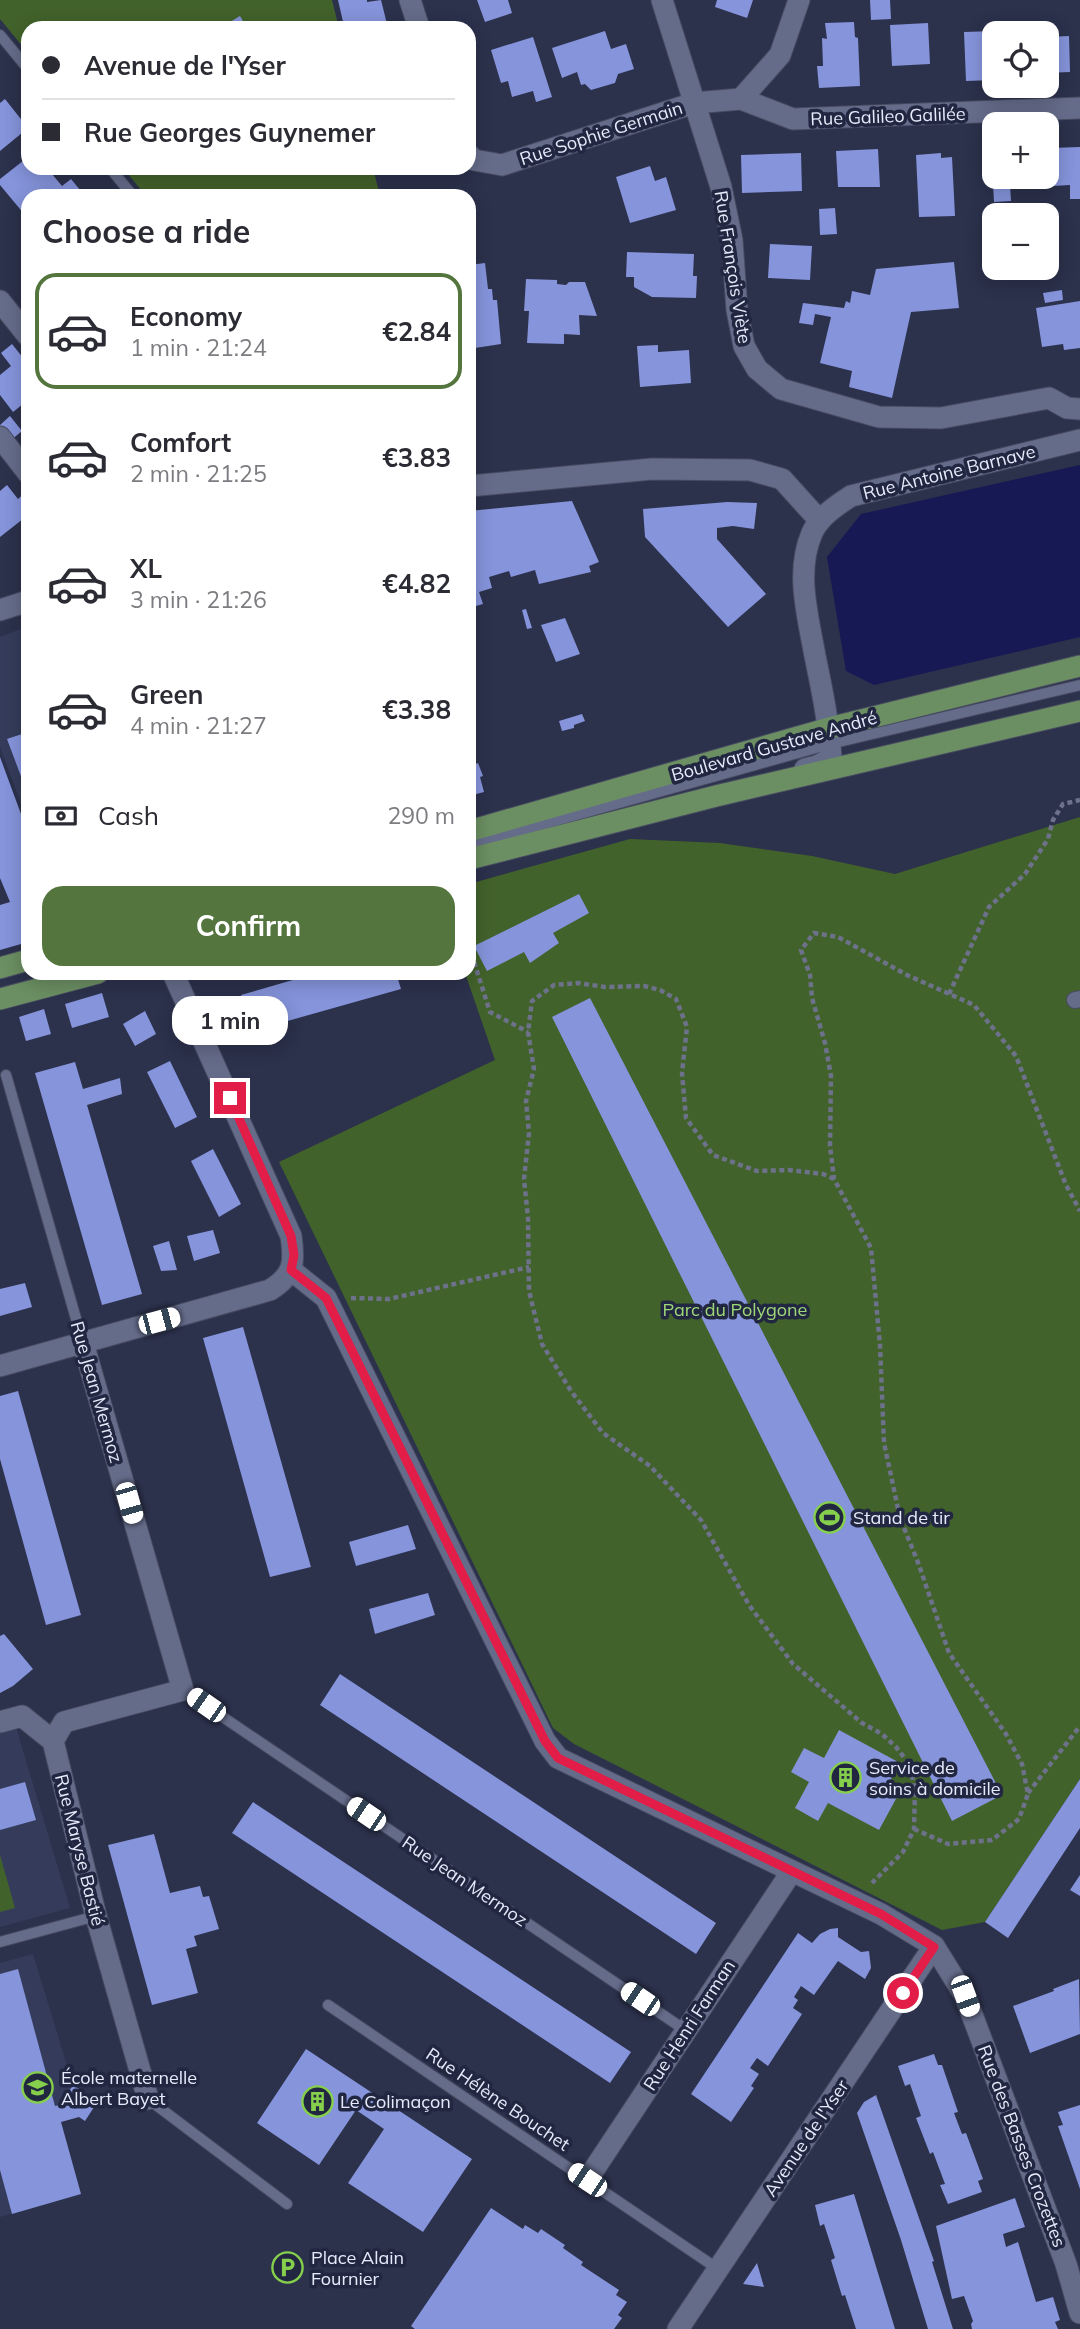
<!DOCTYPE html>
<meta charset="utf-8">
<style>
:root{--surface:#fff;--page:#f7f7f7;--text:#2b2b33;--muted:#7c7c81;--line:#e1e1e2;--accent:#54753e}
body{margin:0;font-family:Mulish,sans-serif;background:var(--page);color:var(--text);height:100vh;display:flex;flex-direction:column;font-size:26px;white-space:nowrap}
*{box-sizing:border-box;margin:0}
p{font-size:23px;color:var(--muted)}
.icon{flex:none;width:38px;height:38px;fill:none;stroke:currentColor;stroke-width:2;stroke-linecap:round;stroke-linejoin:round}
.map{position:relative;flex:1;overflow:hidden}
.drawer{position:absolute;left:21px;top:189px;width:455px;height:791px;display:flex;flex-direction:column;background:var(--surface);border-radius:21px;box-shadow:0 4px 18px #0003}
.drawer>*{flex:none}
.guide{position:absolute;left:21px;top:21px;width:455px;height:154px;border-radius:21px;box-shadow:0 4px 18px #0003;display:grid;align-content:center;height:154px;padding:0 21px;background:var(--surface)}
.buttons{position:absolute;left:982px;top:21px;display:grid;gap:14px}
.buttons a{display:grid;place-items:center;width:77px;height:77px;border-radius:14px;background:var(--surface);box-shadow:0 4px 18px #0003;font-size:35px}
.end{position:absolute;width:32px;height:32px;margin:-16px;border:9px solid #e11d48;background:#fff;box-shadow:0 0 0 4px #fff}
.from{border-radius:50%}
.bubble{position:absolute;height:49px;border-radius:21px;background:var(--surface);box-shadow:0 4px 18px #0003;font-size:23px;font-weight:700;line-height:49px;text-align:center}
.car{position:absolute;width:21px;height:42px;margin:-21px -10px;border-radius:9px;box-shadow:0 0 5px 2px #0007;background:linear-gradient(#fff 24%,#345 0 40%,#fff 0 76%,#345 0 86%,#fff 0)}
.guide b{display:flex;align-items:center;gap:24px;height:66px;font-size:26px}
.guide b+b{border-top:2px solid var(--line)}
.guide i{width:18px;height:18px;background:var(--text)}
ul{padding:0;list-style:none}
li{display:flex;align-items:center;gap:21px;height:116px;margin:0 14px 10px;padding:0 7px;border:4px solid transparent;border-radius:21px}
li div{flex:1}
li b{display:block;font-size:26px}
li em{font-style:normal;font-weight:700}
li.on{border-color:var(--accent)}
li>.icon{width:63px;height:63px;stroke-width:1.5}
h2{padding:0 21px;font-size:32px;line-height:84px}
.pay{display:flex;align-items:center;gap:18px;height:77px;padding:0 21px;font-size:26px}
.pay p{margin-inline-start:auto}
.cta{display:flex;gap:14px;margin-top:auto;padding:14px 21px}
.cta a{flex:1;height:80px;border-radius:21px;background:var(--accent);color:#fff;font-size:28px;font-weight:700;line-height:80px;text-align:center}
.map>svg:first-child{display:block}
</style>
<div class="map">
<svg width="1080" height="2329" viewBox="0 0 1080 2329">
<rect width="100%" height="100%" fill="#2c314c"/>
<path fill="#353c5b" d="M 28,626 L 28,822 L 0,747 L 0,637 Z
M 16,1727 L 70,1908 L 0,1927 L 0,1732 Z
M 33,1954 L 73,2085 L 98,2101 L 85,2121 L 79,2117 L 61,2122 L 81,2194 L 0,2217 L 0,1963 Z"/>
<path fill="#42622b" d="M 0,0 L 332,0 L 339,28 L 28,28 L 28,53 L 0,19 Z
M 123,168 L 373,168 L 380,196 L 146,196 Z
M 1080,817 L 1080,1779 L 985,1922 L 942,1930 L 574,1744 L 553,1728 L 279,1162 L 495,1060 L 465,973 L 469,973 L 469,884 L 630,839 L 720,843 L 812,856 L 895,874 Z
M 0,1855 L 15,1908 L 0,1912 Z"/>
<path fill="#171955" d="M 1080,465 L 1080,637 L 874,685 L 846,671 L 827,557 L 861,514 Z"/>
<path fill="#8594db" d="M 338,0 L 367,0 L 367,2 L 381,0 L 388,28 L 358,28 L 356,22 L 344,26 Z
M 477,0 L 508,0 L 512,13 L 485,22 Z
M 717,0 L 753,0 L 747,18 L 715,7 Z
M 870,0 L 890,0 L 891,19 L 871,20 Z
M 240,16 L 247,28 L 220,28 Z
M 854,22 L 855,37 L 858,38 L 860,86 L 819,88 L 817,66 L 823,66 L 822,38 L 827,39 L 825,23 Z
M 928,23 L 930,64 L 892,66 L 890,25 Z
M 605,31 L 611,49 L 626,44 L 634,69 L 618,74 L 615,83 L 591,90 L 585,84 L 581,85 L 577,72 L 562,78 L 552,48 Z
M 994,31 L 994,80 L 966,81 L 964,32 Z
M 1069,36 L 1070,72 L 1046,73 L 1046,37 Z
M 533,37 L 552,97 L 536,102 L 533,91 L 512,97 L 508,81 L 501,83 L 491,50 Z
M 5,99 L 28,128 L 0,151 L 0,103 Z
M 987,146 L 994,146 L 994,177 L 1024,177 L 1024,183 L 1010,184 L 1011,201 L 994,202 L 993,184 L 989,184 Z
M 1080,147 L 1080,199 L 1070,199 L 1070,185 L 1053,186 L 1051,148 Z
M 878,149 L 880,187 L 838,187 L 836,151 Z
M 801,153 L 802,191 L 742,193 L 741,155 Z
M 941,153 L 941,158 L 952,157 L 955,216 L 919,217 L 916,155 Z
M 28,157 L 28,168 L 47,168 L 62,186 L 71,179 L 85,196 L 28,196 L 28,213 L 25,215 L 0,185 L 0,179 Z
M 650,166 L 655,181 L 666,177 L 676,210 L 630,223 L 616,177 Z
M 835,208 L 837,234 L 820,235 L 819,209 Z
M 770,244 L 812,246 L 810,280 L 768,278 Z
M 627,252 L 694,254 L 693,276 L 697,276 L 696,298 L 652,297 L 634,287 L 634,277 L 626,277 Z
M 954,262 L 959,308 L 911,312 L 892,398 L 849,387 L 852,371 L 820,363 L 831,317 L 815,314 L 813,325 L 799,323 L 803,303 L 844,308 L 846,301 L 850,303 L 852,291 L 870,295 L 876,269 Z
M 485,263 L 488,289 L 492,289 L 493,300 L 497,300 L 501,344 L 475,348 L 474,336 L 469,337 L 469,265 Z
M 526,279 L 557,280 L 557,284 L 566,285 L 569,282 L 585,282 L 597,316 L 579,315 L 580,335 L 564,334 L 564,344 L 527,343 L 529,311 L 524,311 Z
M 1062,290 L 1063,300 L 1045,303 L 1043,293 Z
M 1080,301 L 1080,348 L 1064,350 L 1063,344 L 1042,347 L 1036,308 Z
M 12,344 L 28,364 L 28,400 L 13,412 L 0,395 L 0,375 L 11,366 L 1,353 Z
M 658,345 L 658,352 L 689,350 L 691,383 L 640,387 L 637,346 Z
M 10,416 L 22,431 L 10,441 L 0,429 L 0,425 Z
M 7,485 L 18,499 L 28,490 L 28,515 L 0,537 L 0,491 Z
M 572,501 L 599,562 L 589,566 L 591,572 L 539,584 L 535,570 L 511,577 L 509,571 L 489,577 L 492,588 L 479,592 L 483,604 L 469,608 L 469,511 Z
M 727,502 L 757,503 L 754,529 L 733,526 L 717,528 L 717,539 L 766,594 L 728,627 L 645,537 L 643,509 Z
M 526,609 L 532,628 L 527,629 L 522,610 Z
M 565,618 L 580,654 L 556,662 L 541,625 Z
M 582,714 L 585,721 L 574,725 L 574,728 L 562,731 L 559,721 Z
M 28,732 L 28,795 L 7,739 Z
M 0,757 L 28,833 L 28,942 L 0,950 L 0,905 L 10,902 L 0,878 Z
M 478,763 L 483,776 L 480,777 L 484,792 L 469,796 L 469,766 Z
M 579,894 L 589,913 L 553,933 L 559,943 L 530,963 L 524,952 L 487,971 L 474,946 Z
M 317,973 L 396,973 L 401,989 L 252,1031 L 241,995 Z
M 102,993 L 109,1017 L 72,1028 L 65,1004 Z
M 590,998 L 1002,1795 L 952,1821 L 552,1017 Z
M 44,1009 L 51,1034 L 26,1041 L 19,1017 Z
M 145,1011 L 156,1034 L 135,1046 L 123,1024 Z
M 170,1061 L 197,1117 L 175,1128 L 147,1072 Z
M 75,1062 L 83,1089 L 120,1078 L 122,1094 L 87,1105 L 142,1294 L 102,1305 L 35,1073 Z
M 213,1149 L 241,1204 L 219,1217 L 191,1161 Z
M 213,1230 L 220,1253 L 194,1261 L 187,1236 Z
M 169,1241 L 177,1270 L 161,1271 L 153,1246 Z
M 25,1283 L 32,1307 L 0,1316 L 0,1289 Z
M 243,1327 L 311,1567 L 270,1577 L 203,1338 Z
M 18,1391 L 81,1615 L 46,1625 L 0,1459 L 0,1396 Z
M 408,1525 L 416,1549 L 356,1566 L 349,1542 Z
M 428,1593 L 435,1615 L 375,1634 L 369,1609 Z
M 4,1634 L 33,1669 L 13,1686 L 0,1693 L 0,1636 Z
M 340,1674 L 716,1923 L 696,1954 L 320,1705 Z
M 839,1730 L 900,1763 L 885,1790 L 897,1797 L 879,1830 L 828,1803 L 818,1821 L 795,1808 L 809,1782 L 791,1772 L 804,1748 L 824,1758 Z
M 1080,1779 L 1080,1828 L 1008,1938 L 985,1922 Z
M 25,1782 L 36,1820 L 0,1830 L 0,1789 Z
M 253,1802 L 631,2052 L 610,2083 L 232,1833 Z
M 154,1834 L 170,1893 L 200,1886 L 203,1897 L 209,1896 L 219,1929 L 194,1936 L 197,1946 L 186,1949 L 198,1993 L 152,2005 L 108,1845 Z
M 1080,1875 L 1080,1896 L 1070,1890 Z
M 838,1928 L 838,1937 L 861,1952 L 869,1951 L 871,1968 L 865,1979 L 838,1961 L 814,1995 L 801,1986 L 794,1997 L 798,2000 L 793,2008 L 802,2014 L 768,2066 L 757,2058 L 750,2068 L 759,2074 L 751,2086 L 754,2088 L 731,2122 L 691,2094 L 798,1933 L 812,1943 L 820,1934 L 830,1929 Z
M 18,1969 L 55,2106 L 60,2105 L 73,2085 L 98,2101 L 85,2121 L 79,2117 L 61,2122 L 81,2194 L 12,2214 L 0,2170 L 0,1974 Z
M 1079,1979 L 1080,2034 L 1030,2053 L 1013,2006 L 1054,1991 L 1053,1989 Z
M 306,2049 L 472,2159 L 423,2232 L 348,2183 L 384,2129 L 356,2110 L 319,2165 L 257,2123 Z
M 934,2054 L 938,2065 L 942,2065 L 958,2112 L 954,2113 L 962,2134 L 966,2133 L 983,2179 L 978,2181 L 982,2192 L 948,2204 L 940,2185 L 945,2184 L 933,2152 L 930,2154 L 916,2118 L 921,2116 L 910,2084 L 905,2086 L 898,2066 Z
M 876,2095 L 934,2261 L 932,2262 L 953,2329 L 928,2329 L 901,2240 L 857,2113 L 864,2102 Z
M 1080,2105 L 1080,2189 L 1058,2126 L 1063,2125 L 1058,2112 Z
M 854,2194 L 895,2329 L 856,2329 L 845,2295 L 842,2296 L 831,2260 L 835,2258 L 824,2224 L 820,2226 L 815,2205 Z
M 1015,2198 L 1025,2227 L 1003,2234 L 1006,2247 L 1018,2242 L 1036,2302 L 1053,2297 L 1060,2320 L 1055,2322 L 1058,2329 L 972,2329 L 971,2324 L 973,2321 L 964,2296 L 952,2299 L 936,2226 Z
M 491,2208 L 523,2229 L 525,2225 L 538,2233 L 541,2229 L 565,2245 L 563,2248 L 583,2262 L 581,2265 L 619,2290 L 616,2295 L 627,2302 L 618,2315 L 622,2318 L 614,2329 L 415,2329 L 411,2326 Z
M 757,2263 L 764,2287 L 743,2284 Z"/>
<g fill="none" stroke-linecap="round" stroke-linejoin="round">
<defs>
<path id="service" d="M 0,35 L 28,69
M 110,168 L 133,196
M 469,845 L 830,744 L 1080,685
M 6,1075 L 83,1343
M 183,1690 L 685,2030
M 0,1942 L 96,1916
M 328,2005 L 718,2269
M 148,2099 L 287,2204"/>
<path id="pedestrian" d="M 1075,1000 L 1080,999"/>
<path id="minor" d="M 410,0 L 419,28
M 662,0 L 721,187 L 732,240 L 737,310 L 744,346 L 757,369 L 781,389 L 879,417 L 941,418 L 1049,398 L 1067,408 L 1080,409
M 741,99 L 793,119 L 1080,108
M 469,155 L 474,160 L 502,165 L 694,103 L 741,99 L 780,55 L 799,0
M 0,301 L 28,336
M 0,437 L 28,473
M 469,486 L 652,469 L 750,470 L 782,479 L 820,521
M 0,610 L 28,601
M 805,769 L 817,766 L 831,758 C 829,723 822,690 815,656 C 808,616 795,572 812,533 C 819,517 837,505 851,496 L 1080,440
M 291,1270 L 326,1298 L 545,1741 L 558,1758 L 881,1914 L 934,1946 L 965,1996 L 1066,2264 L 1080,2313
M 83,1343 L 183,1690 L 64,1722 L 53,1741 L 96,1916 L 148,2099
M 0,1366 L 270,1290 C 294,1275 295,1263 291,1236 L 173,973
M 0,1722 L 22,1716 L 53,1741
M 587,2180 L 792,1871
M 678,2329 L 934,1946"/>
<path id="primary" d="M 469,831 L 829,728 L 1080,666
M 469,859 L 716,796 L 1080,711
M 0,968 L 28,960
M 0,999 L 98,973"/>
</defs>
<use href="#service" stroke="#474b61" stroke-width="12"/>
<use href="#pedestrian" stroke="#474b61" stroke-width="18"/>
<use href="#minor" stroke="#474b61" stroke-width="23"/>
<use href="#primary" stroke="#474b61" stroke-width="23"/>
<path stroke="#6d728a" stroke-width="4.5" stroke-dasharray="5 3.5" stroke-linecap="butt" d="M 469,946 L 490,1012 L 528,1032
M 949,994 L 989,907 L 1025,874 L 1048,839 L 1053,820 L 1063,804 L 1080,800
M 834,1179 L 823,1174 L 789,1170 L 757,1171 L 713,1155 L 686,1118 L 682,1073 L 687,1027 L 676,999 L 660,990 L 644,986 L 605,987 L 578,983 L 554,985 L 532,1001 L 528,1032 L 534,1069 L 526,1101 L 529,1133 L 524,1179 L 528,1218 L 529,1291 L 542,1344 L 571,1391 L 603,1433 L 650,1466 L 701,1520 L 749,1605 L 793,1664 L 862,1723 L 882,1734 L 896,1747 L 910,1765 L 915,1790 L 914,1829 L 903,1852 L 872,1883
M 351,1298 L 389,1299 L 529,1267
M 1028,1793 L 1080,1726
M 914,1829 L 948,1844 L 992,1840 L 1019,1819 L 1028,1794 L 1022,1764 L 1006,1734 L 949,1653 L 919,1565 L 900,1518 L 884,1443 L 880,1345 L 871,1248 L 834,1179 L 830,1146 L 831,1076 L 825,1043 L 812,998 L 810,975 L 801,950 L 814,933 L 838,937 L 907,975 L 974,1005 L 1016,1056 L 1066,1185 L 1080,1211"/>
<use href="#service" stroke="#656c8a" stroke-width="10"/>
<use href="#pedestrian" stroke="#656c8a" stroke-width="16"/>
<use href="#minor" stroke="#656c8a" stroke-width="21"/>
<use href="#primary" stroke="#6b8e62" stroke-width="21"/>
</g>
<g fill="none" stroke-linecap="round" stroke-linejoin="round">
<path stroke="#e11d48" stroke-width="9" d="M 230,1098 L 291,1236 L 294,1255 L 291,1270 L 326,1298 L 545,1741 L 558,1758 L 881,1914 L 934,1947 L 903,1993"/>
</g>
<defs>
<symbol id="stadium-ring" viewBox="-11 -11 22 22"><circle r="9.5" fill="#222741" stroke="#85cf4c" stroke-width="1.5"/><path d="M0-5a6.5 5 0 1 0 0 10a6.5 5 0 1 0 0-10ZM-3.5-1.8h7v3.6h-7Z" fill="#85cf4c"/></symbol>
<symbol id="building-ring" viewBox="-11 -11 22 22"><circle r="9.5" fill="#222741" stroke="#85cf4c" stroke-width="1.5"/><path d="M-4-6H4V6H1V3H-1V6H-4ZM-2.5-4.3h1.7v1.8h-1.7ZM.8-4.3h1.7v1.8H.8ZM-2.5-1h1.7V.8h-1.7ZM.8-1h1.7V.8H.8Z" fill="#85cf4c"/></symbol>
<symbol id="school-ring" viewBox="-11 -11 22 22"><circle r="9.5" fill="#222741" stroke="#85cf4c" stroke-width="1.5"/><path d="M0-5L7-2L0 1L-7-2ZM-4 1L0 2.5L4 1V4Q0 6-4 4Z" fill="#85cf4c"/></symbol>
<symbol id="parking-ring" viewBox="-11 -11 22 22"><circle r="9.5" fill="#222741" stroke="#85cf4c" stroke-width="1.5"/><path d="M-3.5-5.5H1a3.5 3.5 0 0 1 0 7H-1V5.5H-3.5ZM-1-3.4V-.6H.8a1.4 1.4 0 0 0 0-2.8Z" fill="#85cf4c"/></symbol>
</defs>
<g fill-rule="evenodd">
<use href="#stadium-ring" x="812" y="1500" width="35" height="35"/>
<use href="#building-ring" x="828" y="1760" width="35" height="35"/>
<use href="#school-ring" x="20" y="2070" width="35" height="35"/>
<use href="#building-ring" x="300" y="2084" width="35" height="35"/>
<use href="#parking-ring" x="270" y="2250" width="35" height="35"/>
</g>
<g text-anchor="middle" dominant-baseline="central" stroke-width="7" stroke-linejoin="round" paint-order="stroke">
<g font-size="18" fill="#e6eafb" stroke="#222741">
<text transform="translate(888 116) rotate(-2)">Rue Galileo Galilée</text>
<text transform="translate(601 133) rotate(-18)">Rue Sophie Germain</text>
<text transform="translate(733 267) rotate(81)">Rue François Viète</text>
<text transform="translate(949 472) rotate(-14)">Rue Antoine Barnave</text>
<text transform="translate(774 746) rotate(-16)">Boulevard Gustave André</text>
<text transform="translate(97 1392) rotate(74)">Rue Jean Mermoz</text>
<text transform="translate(80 1850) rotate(76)">Rue Maryse Bastié</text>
<text transform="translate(465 1881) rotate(34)">Rue Jean Mermoz</text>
<text transform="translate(689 2025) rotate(-57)">Rue Henri Farman</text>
<text transform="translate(498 2099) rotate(34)">Rue Hélène Bouchet</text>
<text transform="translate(806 2138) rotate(-56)">Avenue de l'Yser</text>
<text transform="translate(1022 2146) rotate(69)">Rue des Basses Crozettes</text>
</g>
<g font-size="18" fill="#9ed779" stroke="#222741">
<text x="735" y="1309">Parc du Polygone</text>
</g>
<g font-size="18" fill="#e6eafb" stroke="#222741" text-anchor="start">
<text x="853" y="1517">Stand de tir</text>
<text x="869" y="1767">Service de<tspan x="869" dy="21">soins à domicile</tspan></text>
<text x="61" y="2077">École maternelle<tspan x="61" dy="21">Albert Bayet</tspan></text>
<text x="340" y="2101">Le Colimaçon</text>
<text x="311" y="2257">Place Alain<tspan x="311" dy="21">Fournier</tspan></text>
</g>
</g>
</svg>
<div class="buttons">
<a><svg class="icon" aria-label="locate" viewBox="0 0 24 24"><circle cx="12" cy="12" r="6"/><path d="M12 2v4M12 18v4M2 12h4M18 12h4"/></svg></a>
<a>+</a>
<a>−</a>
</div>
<i class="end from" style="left:903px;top:1993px"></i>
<i class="end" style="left:230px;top:1098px"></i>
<div class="bubble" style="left:172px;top:996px;width:116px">1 min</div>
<i class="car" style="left:159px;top:1321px;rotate:75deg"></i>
<i class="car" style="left:129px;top:1503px;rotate:164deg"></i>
<i class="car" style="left:206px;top:1705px;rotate:305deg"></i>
<i class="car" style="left:366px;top:1814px;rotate:304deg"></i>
<i class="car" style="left:965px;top:1996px;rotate:160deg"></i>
<i class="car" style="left:640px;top:1999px;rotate:304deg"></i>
<i class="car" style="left:587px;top:2180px;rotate:304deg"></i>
<div class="guide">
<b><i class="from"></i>Avenue de l'Yser</b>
<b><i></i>Rue Georges Guynemer</b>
</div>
<section class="drawer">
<h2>Choose a ride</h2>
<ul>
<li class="on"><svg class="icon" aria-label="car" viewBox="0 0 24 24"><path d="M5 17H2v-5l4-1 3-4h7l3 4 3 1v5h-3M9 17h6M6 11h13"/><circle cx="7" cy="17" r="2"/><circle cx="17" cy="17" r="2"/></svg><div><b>Economy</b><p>1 min · 21:24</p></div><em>€2.84</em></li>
<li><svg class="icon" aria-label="car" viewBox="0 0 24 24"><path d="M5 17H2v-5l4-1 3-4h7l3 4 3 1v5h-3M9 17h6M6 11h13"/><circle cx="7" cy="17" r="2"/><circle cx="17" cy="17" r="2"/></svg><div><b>Comfort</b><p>2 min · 21:25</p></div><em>€3.83</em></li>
<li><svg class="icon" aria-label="car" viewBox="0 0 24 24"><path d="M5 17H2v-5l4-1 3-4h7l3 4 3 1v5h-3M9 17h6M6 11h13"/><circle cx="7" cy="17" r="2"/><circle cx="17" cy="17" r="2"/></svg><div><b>XL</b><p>3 min · 21:26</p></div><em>€4.82</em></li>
<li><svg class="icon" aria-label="car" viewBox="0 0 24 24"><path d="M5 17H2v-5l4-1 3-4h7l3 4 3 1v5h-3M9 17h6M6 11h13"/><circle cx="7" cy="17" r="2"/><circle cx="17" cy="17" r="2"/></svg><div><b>Green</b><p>4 min · 21:27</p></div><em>€3.38</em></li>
</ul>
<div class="pay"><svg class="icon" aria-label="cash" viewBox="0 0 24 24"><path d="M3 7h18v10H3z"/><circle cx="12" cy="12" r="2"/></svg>Cash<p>290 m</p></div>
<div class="cta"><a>Confirm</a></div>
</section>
</div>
